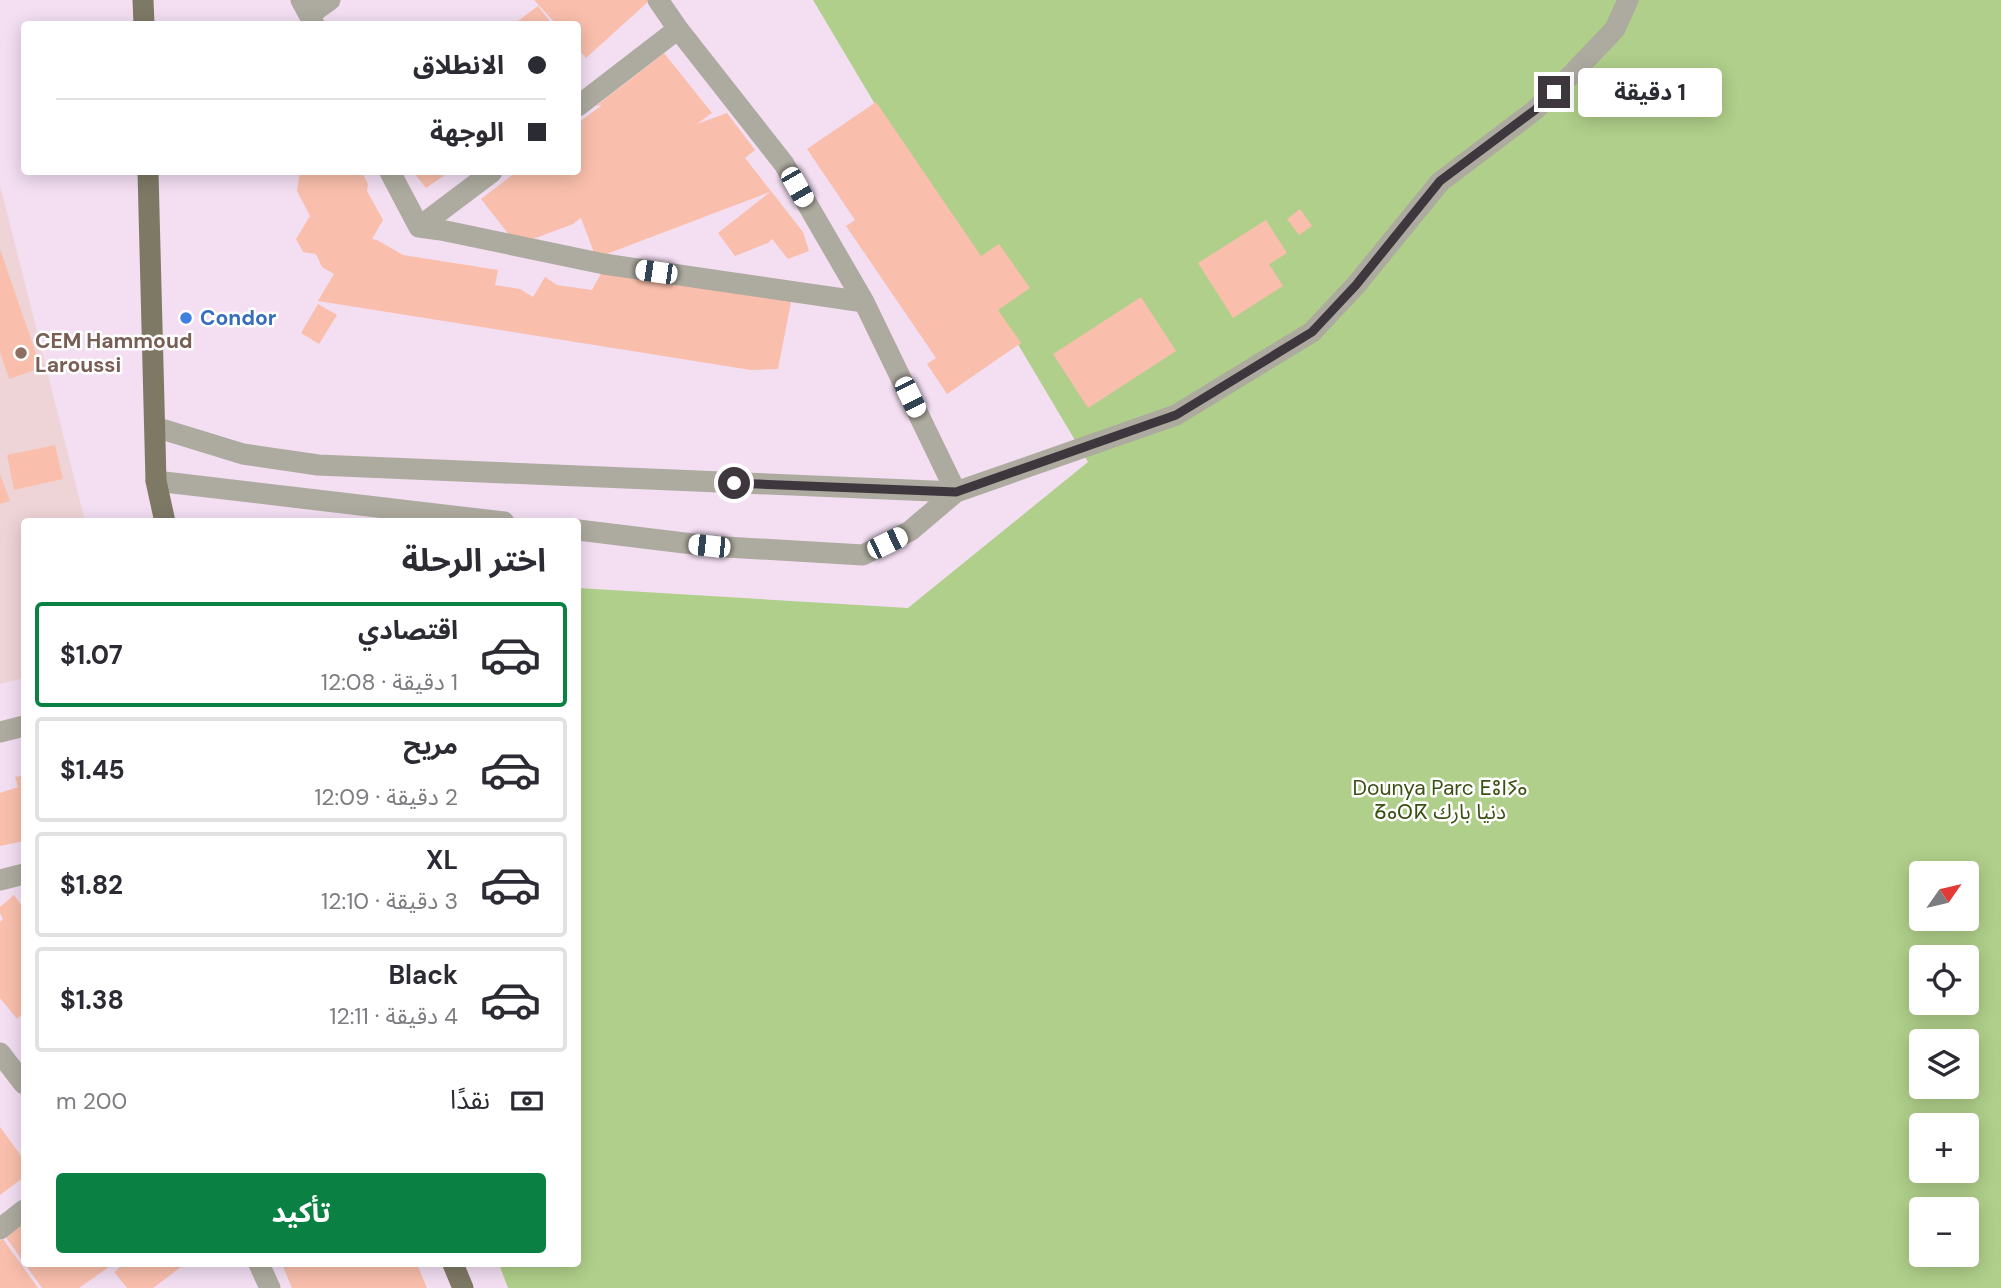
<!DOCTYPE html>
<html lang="ar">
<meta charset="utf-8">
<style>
:root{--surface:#fff;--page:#f2f2f3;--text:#2b2b33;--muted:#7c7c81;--line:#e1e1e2;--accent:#0b8043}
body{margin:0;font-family:"DM Sans","Noto Sans Arabic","Noto Sans Tifinagh",sans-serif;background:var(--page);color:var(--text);direction:rtl;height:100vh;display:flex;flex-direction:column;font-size:26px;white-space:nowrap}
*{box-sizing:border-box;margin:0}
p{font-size:23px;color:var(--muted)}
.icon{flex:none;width:38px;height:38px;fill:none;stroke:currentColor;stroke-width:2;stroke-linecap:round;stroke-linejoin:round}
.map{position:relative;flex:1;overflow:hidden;direction:ltr}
.drawer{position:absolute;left:21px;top:518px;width:560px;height:749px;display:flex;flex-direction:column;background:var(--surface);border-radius:7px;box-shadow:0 4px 18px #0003;direction:rtl}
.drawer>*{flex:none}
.hud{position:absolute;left:21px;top:21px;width:560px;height:154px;border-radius:7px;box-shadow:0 4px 18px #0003;direction:rtl;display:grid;align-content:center;height:154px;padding:0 35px;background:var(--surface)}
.needle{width:46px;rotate:56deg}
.tools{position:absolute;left:1909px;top:861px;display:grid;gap:14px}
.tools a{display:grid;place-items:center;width:70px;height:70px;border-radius:7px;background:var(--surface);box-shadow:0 4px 18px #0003;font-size:35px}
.end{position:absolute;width:32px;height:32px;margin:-16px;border:9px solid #3f373e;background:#fff;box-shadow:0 0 0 4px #fff}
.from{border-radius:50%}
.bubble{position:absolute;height:49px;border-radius:7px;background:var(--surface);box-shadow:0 4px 18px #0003;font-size:23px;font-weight:700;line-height:49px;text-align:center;direction:rtl}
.car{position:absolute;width:21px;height:42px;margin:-21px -10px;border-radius:9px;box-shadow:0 0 5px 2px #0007;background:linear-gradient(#fff 24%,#345 0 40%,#fff 0 76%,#345 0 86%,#fff 0)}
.hud b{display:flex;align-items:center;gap:24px;height:66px;font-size:26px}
.hud b+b{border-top:2px solid var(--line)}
.hud i{width:18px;height:18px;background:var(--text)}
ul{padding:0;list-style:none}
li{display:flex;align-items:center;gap:21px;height:105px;margin:0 14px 10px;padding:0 21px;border:4px solid var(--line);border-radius:7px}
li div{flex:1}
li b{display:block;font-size:26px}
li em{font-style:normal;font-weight:700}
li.on{border-color:var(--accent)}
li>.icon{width:63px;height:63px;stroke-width:1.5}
h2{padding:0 35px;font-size:32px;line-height:84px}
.pay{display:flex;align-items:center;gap:18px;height:77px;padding:0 35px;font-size:26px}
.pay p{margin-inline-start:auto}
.primary-button{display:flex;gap:14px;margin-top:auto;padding:14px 35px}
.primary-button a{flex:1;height:80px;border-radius:7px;background:var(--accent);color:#fff;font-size:28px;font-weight:700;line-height:80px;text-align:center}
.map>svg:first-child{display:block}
</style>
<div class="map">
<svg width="2001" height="1288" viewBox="0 0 2001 1288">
<rect width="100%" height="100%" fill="#f3def2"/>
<path fill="#efd4d7" d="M 0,185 L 85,521 L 24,522 L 24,678 L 0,684 Z"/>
<path fill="#b0cf8a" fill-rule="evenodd" d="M 813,0 L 2001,0 L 2001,1288 L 508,1288 L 499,1264 L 578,1264 L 578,588 L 908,608 L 1088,462 ZM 1922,873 L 1967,873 L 1967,919 L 1922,919 ZM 1922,957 L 1967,957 L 1967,1003 L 1922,1003 ZM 1922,1041 L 1967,1041 L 1967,1087 L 1922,1087 ZM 1922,1125 L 1967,1125 L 1967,1171 L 1922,1171 ZM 1922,1209 L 1967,1209 L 1967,1255 L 1922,1255 Z"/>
<path fill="#f9bfac" d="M 534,0 L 650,0 L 586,58 L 578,49 L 578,24 L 556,24 Z
M 538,6 L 552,24 L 514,24 Z
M 664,53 L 712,113 L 697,124 L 727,113 L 755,150 L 745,158 L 803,232 L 809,251 L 788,259 L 772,239 L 768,243 L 735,256 L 718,233 L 770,192 L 596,258 L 581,218 L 573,224 L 517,245 L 481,199 L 516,172 L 578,172 L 578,123 L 602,105 L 596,106 Z
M 876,102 L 981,256 L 999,244 L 1030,288 L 998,310 L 1021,343 L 947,394 L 927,364 L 936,358 L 846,226 L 855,220 L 807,149 Z
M 300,172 L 362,172 L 368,184 L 367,191 L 383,220 L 372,239 L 377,240 L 403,255 L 498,270 L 495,285 L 520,289 L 533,297 L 545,277 L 557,285 L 592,290 L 602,272 L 792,297 L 778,369 L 751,370 L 318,301 L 334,274 L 322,267 L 316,254 L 303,252 L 296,239 L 310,216 L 297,191 Z
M 413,172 L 449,172 L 426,188 Z
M 1300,209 L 1312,226 L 1299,235 L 1287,219 Z
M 1266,220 L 1287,253 L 1269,264 L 1283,286 L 1233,318 L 1198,263 Z
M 0,249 L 41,368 L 9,379 L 0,352 Z
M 1141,297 L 1176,351 L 1088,408 L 1053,354 Z
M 318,304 L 337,315 L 319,344 L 301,333 Z
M 55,445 L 63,479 L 14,490 L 7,455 Z
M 0,474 L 10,501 L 0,504 Z
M 24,775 L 24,841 L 0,846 L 0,793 L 18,787 L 15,777 Z
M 14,895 L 24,909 L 24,1012 L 17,1019 L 0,998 L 0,922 L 3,919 L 0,913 L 0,907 Z
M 0,1127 L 24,1160 L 24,1177 L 0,1195 Z
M 24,1218 L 24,1263 L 3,1233 Z
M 3,1239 L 38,1288 L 0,1288 L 0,1241 Z
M 25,1264 L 113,1264 L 79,1288 L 42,1288 Z
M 124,1264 L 185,1264 L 153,1288 L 127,1288 L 114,1272 Z
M 282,1264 L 417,1264 L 427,1288 L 292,1288 Z"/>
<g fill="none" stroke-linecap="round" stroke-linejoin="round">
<path stroke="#adaa9f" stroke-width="21" d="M 301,0 L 314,24
M 309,15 L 330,0
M 578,106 L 678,29
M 390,172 L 419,227 L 441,230 L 604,264 L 864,302
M 419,227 L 492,172
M 155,427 L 243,454 L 318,465 L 956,492 L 1176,415 L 1312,332 L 1356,285 L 1440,182 L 1535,110 L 1573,73 L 1615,29 L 1628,0
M 156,481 L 504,522
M 578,530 L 709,546 L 863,555 L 910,531 L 956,492 L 864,302 L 784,164 L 678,29 L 658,0
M 0,732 L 24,726
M 0,880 L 24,874
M 0,1053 L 24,1084
M 0,1229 L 24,1210
M 259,1264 L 270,1288"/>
<path stroke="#7e7965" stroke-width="21" d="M 143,0 L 144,24
M 148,172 L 156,481 L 165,522
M 453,1264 L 463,1288"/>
</g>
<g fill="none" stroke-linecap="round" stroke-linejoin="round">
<path stroke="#3f373e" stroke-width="9" d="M 734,483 L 956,492 L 1176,415 L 1312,332 L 1356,285 L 1440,181 L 1535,110 L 1554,92"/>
</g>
<circle fill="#3f7fe0" stroke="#fff" stroke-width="2.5" cx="186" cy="318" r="7"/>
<circle fill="#8d6e63" stroke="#fff" stroke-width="2.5" cx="21" cy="353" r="7"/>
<g text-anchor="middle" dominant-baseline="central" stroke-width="5" stroke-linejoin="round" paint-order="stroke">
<g font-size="21" font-weight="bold" fill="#366cbe" stroke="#fff" text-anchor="start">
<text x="200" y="318">Condor</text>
</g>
<g font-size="21" font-weight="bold" fill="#785e54" stroke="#fff" text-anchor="start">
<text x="35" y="341">CEM Hammoud<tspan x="35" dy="24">Laroussi</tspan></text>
</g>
<g font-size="21" fill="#3a5113" stroke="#fff">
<text x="1440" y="788">Dounya Parc ⴹⵓⵏⵢⴰ<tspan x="1440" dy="24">ⵒⴰⵔⴽ دنيا بارك</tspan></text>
</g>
</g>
</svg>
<div class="tools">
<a><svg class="needle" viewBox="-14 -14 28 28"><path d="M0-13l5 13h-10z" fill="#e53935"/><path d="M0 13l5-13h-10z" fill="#7c7c81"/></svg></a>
<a><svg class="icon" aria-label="locate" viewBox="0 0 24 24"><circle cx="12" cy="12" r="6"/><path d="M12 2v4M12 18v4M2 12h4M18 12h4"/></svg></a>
<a><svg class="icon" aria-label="layers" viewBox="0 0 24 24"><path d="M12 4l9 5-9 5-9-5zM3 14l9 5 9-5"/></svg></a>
<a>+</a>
<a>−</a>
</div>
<i class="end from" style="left:734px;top:483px"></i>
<i class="end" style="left:1554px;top:92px"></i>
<div class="bubble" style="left:1578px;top:68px;width:144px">1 دقيقة</div>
<i class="car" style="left:797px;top:187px;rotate:150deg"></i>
<i class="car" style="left:656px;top:272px;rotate:278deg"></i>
<i class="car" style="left:910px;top:397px;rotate:154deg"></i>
<i class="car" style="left:887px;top:543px;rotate:64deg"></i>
<i class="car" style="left:709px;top:546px;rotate:276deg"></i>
<div class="hud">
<b><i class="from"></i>الانطلاق</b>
<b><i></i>الوجهة</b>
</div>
<section class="drawer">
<h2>اختر الرحلة</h2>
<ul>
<li class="on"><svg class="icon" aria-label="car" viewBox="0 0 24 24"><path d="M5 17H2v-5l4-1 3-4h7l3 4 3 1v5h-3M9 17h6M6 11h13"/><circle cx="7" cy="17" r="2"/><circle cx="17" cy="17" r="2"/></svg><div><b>اقتصادي</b><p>1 دقيقة · 12:08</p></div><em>$1.07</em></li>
<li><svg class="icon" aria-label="car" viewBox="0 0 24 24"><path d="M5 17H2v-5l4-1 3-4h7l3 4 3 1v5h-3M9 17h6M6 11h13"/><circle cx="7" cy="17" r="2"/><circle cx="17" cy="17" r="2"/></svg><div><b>مريح</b><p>2 دقيقة · 12:09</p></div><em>$1.45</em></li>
<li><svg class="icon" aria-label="car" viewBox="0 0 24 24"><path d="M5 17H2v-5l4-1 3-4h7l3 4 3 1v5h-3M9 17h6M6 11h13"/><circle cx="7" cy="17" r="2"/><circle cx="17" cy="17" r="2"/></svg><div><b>XL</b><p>3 دقيقة · 12:10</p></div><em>$1.82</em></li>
<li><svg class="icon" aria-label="car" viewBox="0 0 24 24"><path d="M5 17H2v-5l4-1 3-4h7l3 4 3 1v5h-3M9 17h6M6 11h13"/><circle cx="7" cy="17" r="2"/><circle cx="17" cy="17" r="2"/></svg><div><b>Black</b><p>4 دقيقة · 12:11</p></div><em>$1.38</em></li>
</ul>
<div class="pay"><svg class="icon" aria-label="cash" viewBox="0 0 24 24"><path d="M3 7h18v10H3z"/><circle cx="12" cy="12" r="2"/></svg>نقدًا<p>200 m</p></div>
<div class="primary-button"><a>تأكيد</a></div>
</section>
</div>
